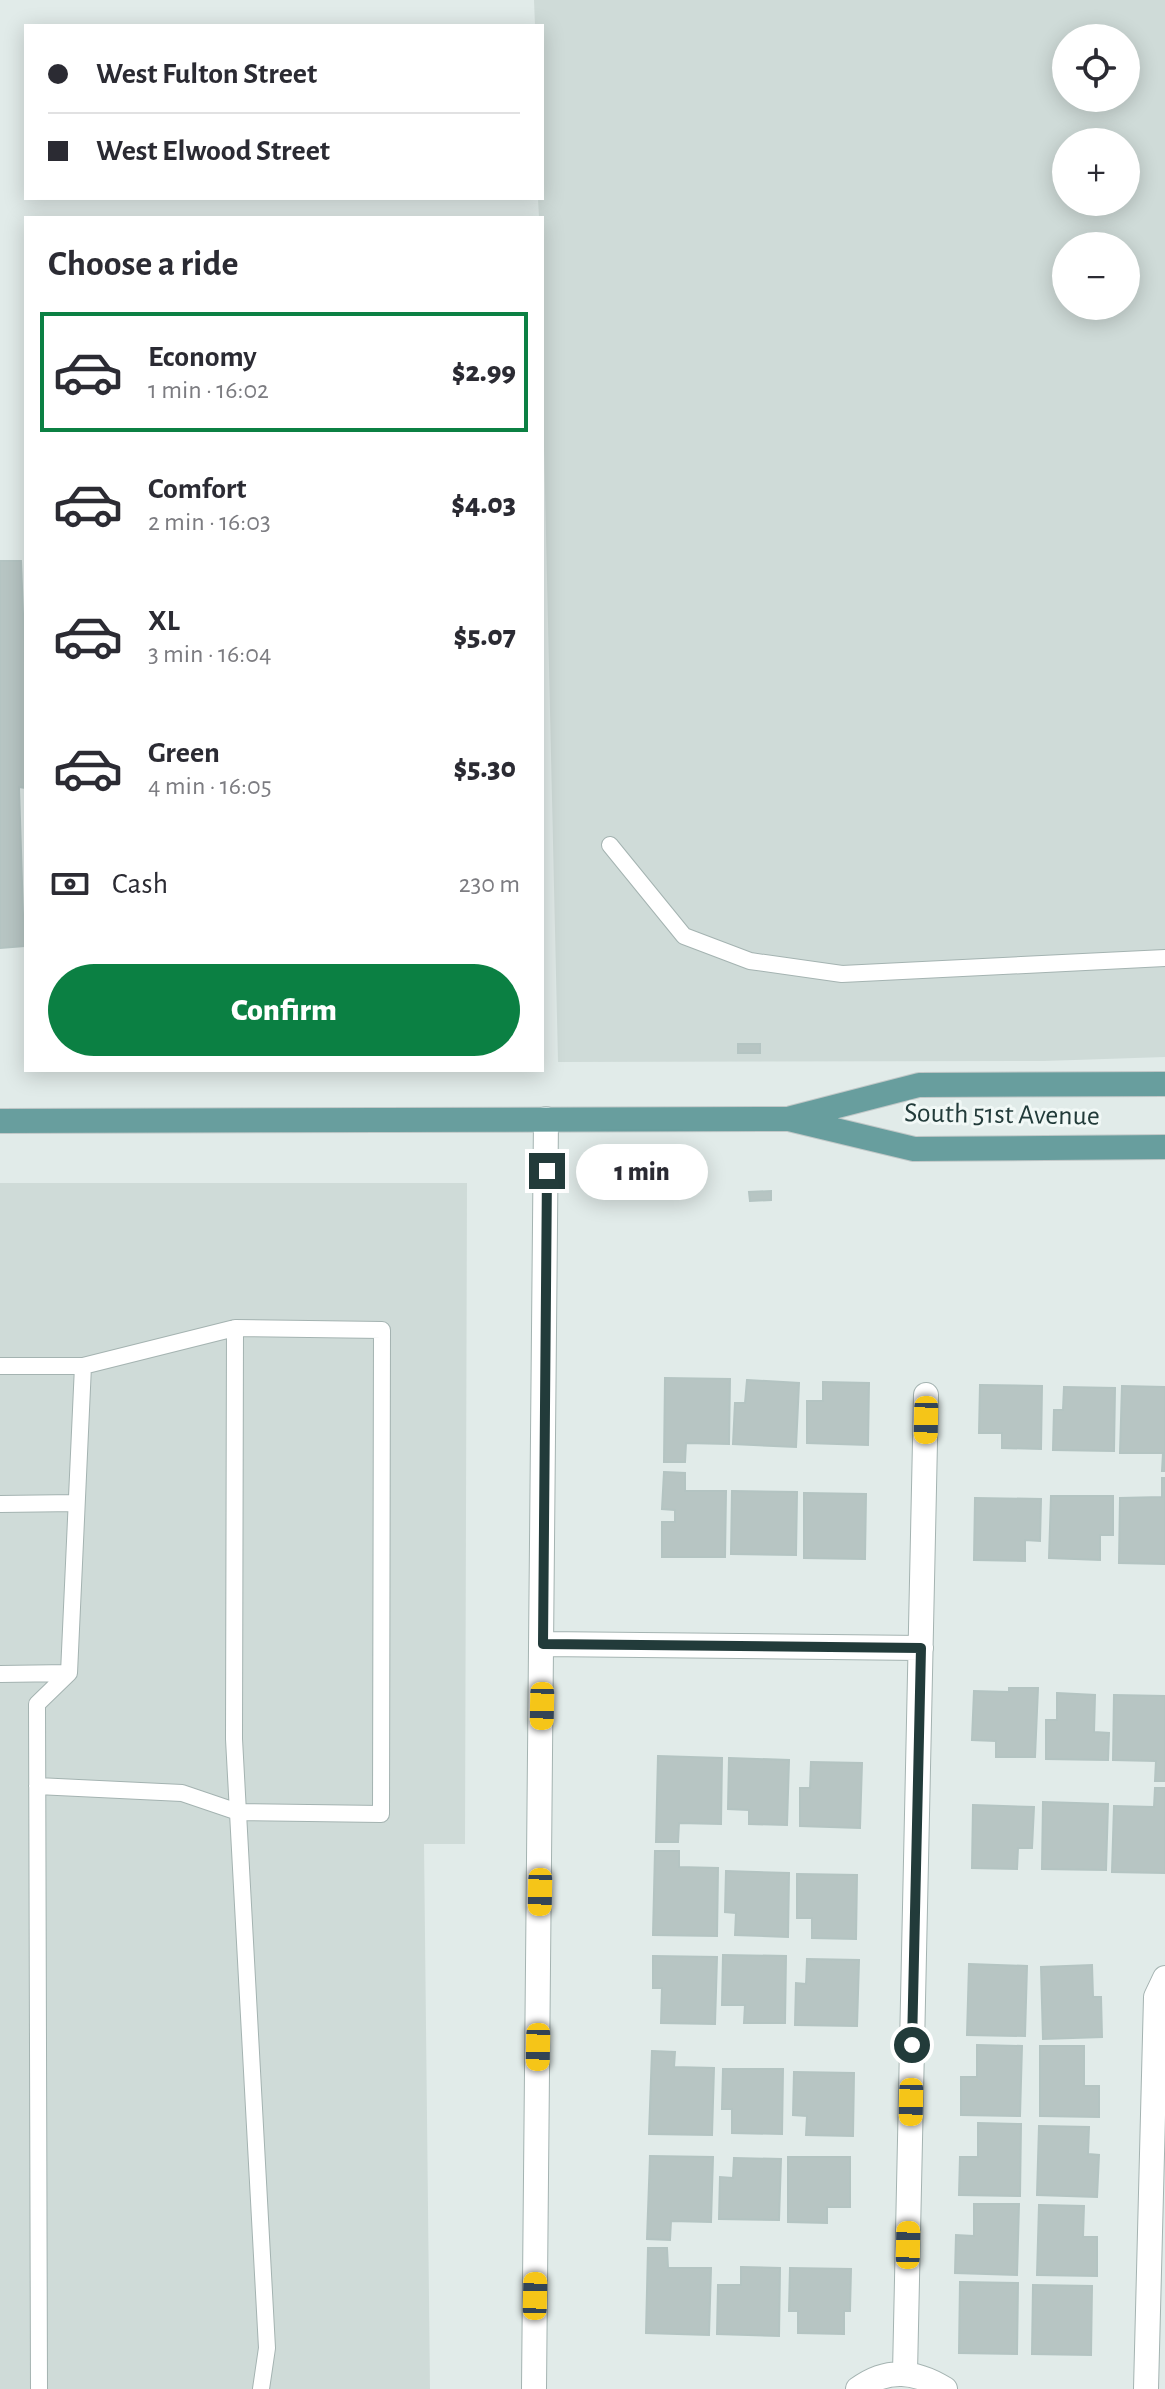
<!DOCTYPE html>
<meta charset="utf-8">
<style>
:root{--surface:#fff;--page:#f2f2f3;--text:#2b2b33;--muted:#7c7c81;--line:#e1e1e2;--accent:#0b8043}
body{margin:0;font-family:"Alegreya Sans",sans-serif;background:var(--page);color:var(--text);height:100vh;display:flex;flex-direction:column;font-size:30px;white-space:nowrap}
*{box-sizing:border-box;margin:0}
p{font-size:26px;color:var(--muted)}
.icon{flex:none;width:44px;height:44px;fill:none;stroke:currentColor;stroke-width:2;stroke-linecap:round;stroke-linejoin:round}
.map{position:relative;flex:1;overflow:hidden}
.sheet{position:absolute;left:24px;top:216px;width:520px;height:856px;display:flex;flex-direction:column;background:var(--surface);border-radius:0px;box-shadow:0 4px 20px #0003}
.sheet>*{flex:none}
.hud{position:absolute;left:24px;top:24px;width:520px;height:176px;border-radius:0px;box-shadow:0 4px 20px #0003;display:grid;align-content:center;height:176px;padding:0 24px;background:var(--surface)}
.tools{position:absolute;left:1052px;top:24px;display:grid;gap:16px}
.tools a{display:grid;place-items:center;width:88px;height:88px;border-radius:50%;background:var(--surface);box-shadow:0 4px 20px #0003;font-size:40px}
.end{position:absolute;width:36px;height:36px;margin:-18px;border:10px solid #223b3a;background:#fff;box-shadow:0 0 0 4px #fff}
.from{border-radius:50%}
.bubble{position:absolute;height:56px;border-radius:28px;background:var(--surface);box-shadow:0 4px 20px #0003;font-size:26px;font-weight:800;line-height:56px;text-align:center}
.car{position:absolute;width:24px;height:48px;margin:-24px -12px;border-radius:10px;box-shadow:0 0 6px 2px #0007;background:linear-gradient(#f5c518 24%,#345 0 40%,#f5c518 0 76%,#345 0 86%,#f5c518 0)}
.hud b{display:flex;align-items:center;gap:28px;height:76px;font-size:30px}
.hud b+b{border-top:2px solid var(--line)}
.hud i{width:20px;height:20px;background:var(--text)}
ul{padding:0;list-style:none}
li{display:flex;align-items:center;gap:24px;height:120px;margin:0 16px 12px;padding:0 8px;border:4px solid transparent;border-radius:0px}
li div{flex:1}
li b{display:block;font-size:30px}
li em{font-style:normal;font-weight:800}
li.on{border-color:var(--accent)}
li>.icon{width:72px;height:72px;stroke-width:1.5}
h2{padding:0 24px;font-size:36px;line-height:96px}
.pay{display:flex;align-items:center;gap:20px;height:88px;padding:0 24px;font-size:30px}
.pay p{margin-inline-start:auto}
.action{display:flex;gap:16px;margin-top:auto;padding:16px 24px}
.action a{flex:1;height:92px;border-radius:48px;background:var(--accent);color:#fff;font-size:32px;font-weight:800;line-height:92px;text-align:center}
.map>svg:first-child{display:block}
</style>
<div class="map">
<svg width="1165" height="2389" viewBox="0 0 1165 2389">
<rect width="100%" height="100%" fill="#e1ebe9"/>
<path fill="#cfdbd8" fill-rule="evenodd" d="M 534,0 L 1165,0 L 1165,1057 L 1044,1061 L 558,1062 L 542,359 L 542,218 L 539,218 L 538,198 L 542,198 L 542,26 L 535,26 ZM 1066,38 L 1126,38 L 1126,98 L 1066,98 ZM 1066,142 L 1126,142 L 1126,202 L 1066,202 ZM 1066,246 L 1126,246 L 1126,306 L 1066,306 Z
M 0,1183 L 467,1183 L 465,1844 L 424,1844 L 430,2389 L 0,2389 Z"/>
<path fill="#b7c5c3" stroke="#b4c4c2" stroke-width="2" d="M 0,561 L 21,561 L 26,692 L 26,788 L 19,787 L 24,946 L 0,948 Z
M 738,1044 L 760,1044 L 760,1053 L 738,1053 Z
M 771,1191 L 771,1200 L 750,1201 L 749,1192 Z
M 665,1378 L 730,1379 L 729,1444 L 686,1443 L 685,1462 L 664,1462 Z
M 747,1380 L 799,1383 L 796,1447 L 733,1444 L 735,1403 L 745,1403 Z
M 823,1382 L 869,1383 L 868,1445 L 807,1443 L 807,1401 L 823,1401 Z
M 980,1385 L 1042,1386 L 1041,1449 L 1002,1448 L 1002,1433 L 979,1433 Z
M 1122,1386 L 1165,1387 L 1165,1471 L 1162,1471 L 1163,1453 L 1120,1453 Z
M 1064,1387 L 1115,1388 L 1114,1451 L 1053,1450 L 1054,1410 L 1063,1410 Z
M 664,1472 L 685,1473 L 685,1491 L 726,1491 L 725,1557 L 662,1557 L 662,1522 L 675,1522 L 675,1510 L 662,1509 Z
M 1162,1478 L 1165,1478 L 1165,1564 L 1119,1563 L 1120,1498 L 1162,1497 Z
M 732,1491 L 797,1492 L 796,1555 L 731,1554 Z
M 804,1493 L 866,1494 L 865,1559 L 804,1558 Z
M 1051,1496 L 1113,1496 L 1113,1535 L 1100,1535 L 1100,1560 L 1049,1558 Z
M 975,1498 L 1041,1499 L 1040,1541 L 1025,1540 L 1025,1561 L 974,1560 Z
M 1009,1688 L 1038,1688 L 1035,1757 L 996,1757 L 996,1741 L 972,1740 L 974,1691 L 1009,1692 Z
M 1057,1693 L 1095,1695 L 1094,1732 L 1109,1733 L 1108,1760 L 1046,1759 L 1046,1720 L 1057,1720 Z
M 1114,1695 L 1165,1696 L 1165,1781 L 1155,1781 L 1156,1761 L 1113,1760 Z
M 658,1756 L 722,1758 L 721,1824 L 679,1823 L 678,1842 L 656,1842 Z
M 729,1758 L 789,1760 L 787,1825 L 749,1824 L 749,1810 L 728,1809 Z
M 811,1762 L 862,1763 L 860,1828 L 800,1826 L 800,1788 L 810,1788 Z
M 1155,1788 L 1165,1788 L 1165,1873 L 1112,1872 L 1114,1806 L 1154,1807 Z
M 1043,1802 L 1108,1804 L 1106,1870 L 1042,1869 Z
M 973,1805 L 1034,1807 L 1032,1848 L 1018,1848 L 1017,1869 L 972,1868 Z
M 655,1851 L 679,1851 L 679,1867 L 718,1868 L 717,1936 L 653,1935 Z
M 726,1871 L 789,1873 L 788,1937 L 735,1935 L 736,1913 L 725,1912 Z
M 797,1874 L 857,1875 L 856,1939 L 812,1938 L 812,1918 L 797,1918 Z
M 723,1955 L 786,1956 L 785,2023 L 744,2023 L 745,2005 L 722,2005 Z
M 653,1956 L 717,1957 L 715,2024 L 661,2023 L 662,1988 L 653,1988 Z
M 807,1959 L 859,1960 L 857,2026 L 795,2025 L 796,1983 L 806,1984 Z
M 969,1964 L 1027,1966 L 1025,2036 L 967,2035 Z
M 1092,1965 L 1093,1997 L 1101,1997 L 1102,2037 L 1043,2039 L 1041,1967 Z
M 977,2045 L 1022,2046 L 1020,2116 L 961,2115 L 961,2077 L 977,2077 Z
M 1040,2046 L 1084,2046 L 1084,2086 L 1099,2086 L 1099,2117 L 1040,2116 Z
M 652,2051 L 675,2052 L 674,2067 L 714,2068 L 712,2135 L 649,2134 Z
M 723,2069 L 783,2069 L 782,2134 L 732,2133 L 732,2109 L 722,2109 Z
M 794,2072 L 854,2073 L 853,2136 L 806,2135 L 807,2116 L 793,2115 Z
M 978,2123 L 1021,2124 L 1020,2196 L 959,2195 L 960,2157 L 978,2157 Z
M 1039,2126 L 1089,2127 L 1088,2154 L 1099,2155 L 1097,2197 L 1037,2195 Z
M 650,2156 L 713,2157 L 711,2222 L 671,2221 L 670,2240 L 647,2239 Z
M 788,2157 L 850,2157 L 850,2207 L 827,2207 L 827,2223 L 788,2222 Z
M 734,2158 L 781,2159 L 779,2220 L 719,2219 L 720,2177 L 733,2178 Z
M 974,2204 L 1019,2204 L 1017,2275 L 955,2273 L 956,2235 L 974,2236 Z
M 1039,2205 L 1084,2206 L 1083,2237 L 1097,2237 L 1097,2276 L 1037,2275 Z
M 648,2248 L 667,2248 L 668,2268 L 711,2268 L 709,2335 L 646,2333 Z
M 741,2267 L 780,2268 L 779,2336 L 717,2334 L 718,2285 L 741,2285 Z
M 790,2268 L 851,2269 L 850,2311 L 844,2311 L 844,2334 L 798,2333 L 798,2311 L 789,2311 Z
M 960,2282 L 1018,2283 L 1017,2354 L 959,2353 Z
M 1033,2285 L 1092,2286 L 1091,2355 L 1032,2354 Z"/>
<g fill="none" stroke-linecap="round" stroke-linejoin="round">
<defs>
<path id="service" d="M 610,845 L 684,936 L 750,961 L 842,974 L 1165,958
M 0,1366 L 83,1366 L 69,1673 L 37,1704 L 39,2389
M 83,1366 L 235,1328 L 234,1739 L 267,2348 L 261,2389
M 0,1504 L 76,1503
M 0,1674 L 69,1673
M 37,1786 L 182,1793 L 238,1812 L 381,1814 L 382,1330 L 235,1328"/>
<path id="minor" d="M 543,1644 L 921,1648
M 905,2373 L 926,1395
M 534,2389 L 546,1119
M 858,2389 C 888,2367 916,2371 945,2389
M 1146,2389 L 1156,1997 L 1165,1978"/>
<path id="primary" d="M 791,1118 L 919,1085 L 1165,1084
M 0,1121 L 789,1119 L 914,1149 L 1165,1147"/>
</defs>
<use href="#service" stroke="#a4b3b1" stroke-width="18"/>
<use href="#minor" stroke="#a4b3b1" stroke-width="26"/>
<use href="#primary" stroke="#c1c8c8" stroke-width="26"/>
<use href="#service" stroke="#fff" stroke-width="16"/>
<use href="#minor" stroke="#fff" stroke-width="24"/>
<use href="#primary" stroke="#689e9e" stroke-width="24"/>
</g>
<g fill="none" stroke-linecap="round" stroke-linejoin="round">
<path stroke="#223b3a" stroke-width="10" d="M 547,1171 L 543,1644 L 921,1648 L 912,2045"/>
</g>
<g text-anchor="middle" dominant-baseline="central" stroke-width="6" stroke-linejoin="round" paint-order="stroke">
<g font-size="28" fill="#223b3a" stroke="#f1f8f6">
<text transform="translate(1002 1115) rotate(1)">South 51st Avenue</text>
</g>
</g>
</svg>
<div class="tools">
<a><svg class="icon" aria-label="locate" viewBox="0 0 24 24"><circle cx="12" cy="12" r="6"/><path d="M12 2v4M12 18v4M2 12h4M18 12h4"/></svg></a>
<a>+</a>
<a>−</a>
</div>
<i class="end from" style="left:912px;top:2045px"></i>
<i class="end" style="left:547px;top:1171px"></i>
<div class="bubble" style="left:576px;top:1144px;width:132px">1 min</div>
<i class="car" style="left:926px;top:1420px;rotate:181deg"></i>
<i class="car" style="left:542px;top:1706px;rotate:181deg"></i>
<i class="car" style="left:540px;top:1892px;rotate:181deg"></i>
<i class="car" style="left:538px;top:2047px;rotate:181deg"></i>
<i class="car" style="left:911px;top:2102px;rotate:181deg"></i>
<i class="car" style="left:908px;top:2245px;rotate:1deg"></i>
<i class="car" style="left:535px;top:2296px;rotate:1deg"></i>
<div class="hud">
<b><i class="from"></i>West Fulton Street</b>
<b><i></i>West Elwood Street</b>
</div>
<section class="sheet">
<h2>Choose a ride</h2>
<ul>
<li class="on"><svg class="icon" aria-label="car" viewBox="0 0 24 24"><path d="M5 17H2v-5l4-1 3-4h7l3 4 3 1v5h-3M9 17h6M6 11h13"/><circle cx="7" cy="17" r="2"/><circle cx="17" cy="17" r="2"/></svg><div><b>Economy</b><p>1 min · 16:02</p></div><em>$2.99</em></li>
<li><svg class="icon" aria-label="car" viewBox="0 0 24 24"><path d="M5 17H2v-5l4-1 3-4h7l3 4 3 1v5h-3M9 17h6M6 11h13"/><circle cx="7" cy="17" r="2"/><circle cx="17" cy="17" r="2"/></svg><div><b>Comfort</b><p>2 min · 16:03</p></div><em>$4.03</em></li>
<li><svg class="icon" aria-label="car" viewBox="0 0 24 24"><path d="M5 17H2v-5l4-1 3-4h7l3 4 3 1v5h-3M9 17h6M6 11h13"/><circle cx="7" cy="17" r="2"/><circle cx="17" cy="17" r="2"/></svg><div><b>XL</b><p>3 min · 16:04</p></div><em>$5.07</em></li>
<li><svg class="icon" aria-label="car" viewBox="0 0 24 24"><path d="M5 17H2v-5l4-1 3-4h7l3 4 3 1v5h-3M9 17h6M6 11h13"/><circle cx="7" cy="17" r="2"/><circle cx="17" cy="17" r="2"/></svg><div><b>Green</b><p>4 min · 16:05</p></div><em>$5.30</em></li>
</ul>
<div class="pay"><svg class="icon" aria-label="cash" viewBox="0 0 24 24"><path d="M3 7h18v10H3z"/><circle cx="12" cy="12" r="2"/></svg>Cash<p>230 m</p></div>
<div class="action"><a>Confirm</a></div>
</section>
</div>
